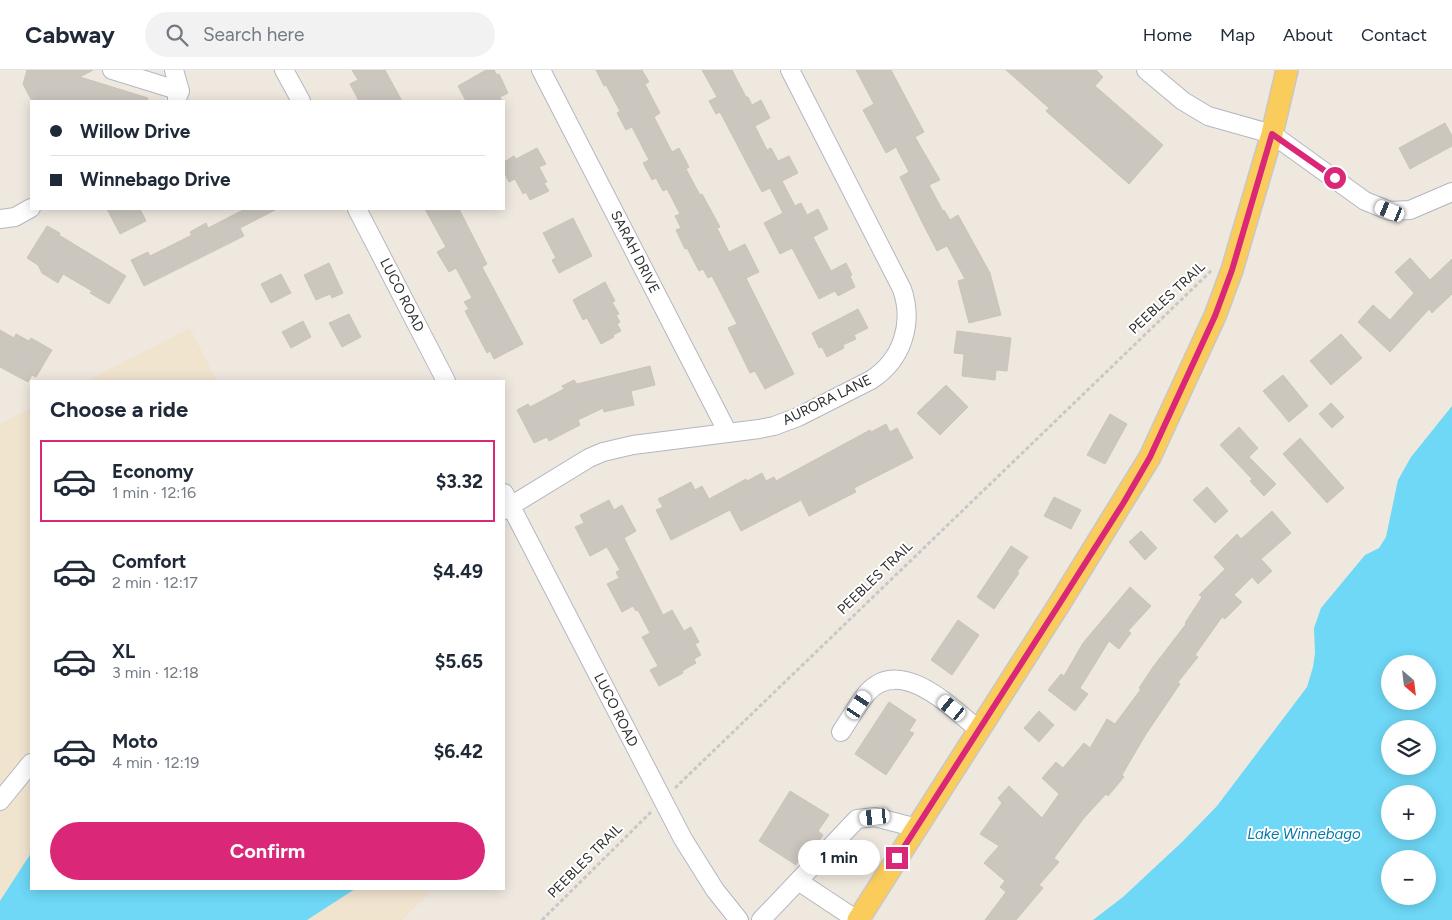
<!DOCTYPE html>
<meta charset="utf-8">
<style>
:root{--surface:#fff;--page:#f2f2f3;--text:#1f2937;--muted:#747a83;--line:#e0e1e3;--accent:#db2777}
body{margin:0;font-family:Figtree,sans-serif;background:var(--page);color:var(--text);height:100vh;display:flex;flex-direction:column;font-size:19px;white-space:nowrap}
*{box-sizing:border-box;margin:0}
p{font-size:16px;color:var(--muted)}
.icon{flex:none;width:28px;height:28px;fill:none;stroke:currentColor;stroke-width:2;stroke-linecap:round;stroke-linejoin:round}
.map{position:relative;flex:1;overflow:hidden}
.details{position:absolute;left:30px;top:310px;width:475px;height:510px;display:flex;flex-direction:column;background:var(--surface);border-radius:0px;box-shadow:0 2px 12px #0003}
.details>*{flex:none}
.top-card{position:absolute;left:30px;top:30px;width:475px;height:110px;border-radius:0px;box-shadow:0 2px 12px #0003;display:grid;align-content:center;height:110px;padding:0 20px;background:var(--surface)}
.needle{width:32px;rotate:152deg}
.controls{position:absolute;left:1381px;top:585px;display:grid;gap:10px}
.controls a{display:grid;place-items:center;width:55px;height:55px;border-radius:50%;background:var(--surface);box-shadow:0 2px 12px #0003;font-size:25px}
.end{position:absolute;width:22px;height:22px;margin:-11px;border:6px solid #db2777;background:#fff;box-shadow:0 0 0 2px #fff}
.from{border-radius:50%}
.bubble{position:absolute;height:35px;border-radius:18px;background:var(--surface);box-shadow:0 2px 12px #0003;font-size:16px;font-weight:700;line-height:35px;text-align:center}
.car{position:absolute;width:15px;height:30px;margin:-15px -8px;border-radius:6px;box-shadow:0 0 4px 1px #0007;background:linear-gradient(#fff 24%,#345 0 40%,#fff 0 76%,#345 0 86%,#fff 0)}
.top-card b{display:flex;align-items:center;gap:18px;height:48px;font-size:19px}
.top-card b+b{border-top:1px solid var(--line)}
.top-card i{width:12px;height:12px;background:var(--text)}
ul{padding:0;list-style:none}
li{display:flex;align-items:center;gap:15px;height:82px;margin:0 10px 8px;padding:0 10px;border:2px solid transparent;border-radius:0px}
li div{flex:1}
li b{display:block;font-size:19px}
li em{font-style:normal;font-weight:700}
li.active{border-color:var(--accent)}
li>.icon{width:45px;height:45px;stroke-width:1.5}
h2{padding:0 20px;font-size:22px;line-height:60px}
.action{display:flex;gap:10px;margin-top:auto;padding:10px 20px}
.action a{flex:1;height:58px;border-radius:30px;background:var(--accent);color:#fff;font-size:20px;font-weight:700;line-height:58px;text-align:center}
header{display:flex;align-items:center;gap:30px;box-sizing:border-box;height:70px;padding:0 25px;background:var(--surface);border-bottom:1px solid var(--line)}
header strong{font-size:24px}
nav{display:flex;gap:28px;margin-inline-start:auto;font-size:18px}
.search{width:350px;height:45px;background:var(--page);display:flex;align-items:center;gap:12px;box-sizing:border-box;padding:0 18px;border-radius:28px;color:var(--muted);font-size:19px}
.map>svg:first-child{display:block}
</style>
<header>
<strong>Cabway</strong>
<div class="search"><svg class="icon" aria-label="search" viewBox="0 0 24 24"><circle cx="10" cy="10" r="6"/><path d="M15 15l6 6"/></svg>Search here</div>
<nav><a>Home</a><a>Map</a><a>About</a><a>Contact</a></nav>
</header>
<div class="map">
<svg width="1452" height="850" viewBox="0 0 1452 850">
<rect width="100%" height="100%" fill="#efe8df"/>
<path fill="#f1e4cf" d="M 190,258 L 217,311 L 85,311 Z
M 31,338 L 31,819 L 433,819 L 402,850 L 0,850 L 0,354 Z"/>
<path fill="#6ed8f6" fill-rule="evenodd" d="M 1452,336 L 1452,850 L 1093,850 L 1123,827 L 1182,772 L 1217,736 L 1307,617 L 1313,597 L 1315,583 L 1314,558 L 1321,538 L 1365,485 L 1379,478 L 1386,467 L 1398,410 L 1411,387 ZM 1390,594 L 1428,594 L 1428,631 L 1390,631 ZM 1390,659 L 1428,659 L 1428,696 L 1390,696 ZM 1390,724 L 1428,724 L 1428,761 L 1390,761 ZM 1390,789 L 1428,789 L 1428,826 L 1390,826 Z
M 31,783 L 31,819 L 355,819 L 307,850 L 0,850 L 0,831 Z"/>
<path fill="#cbc6be" stroke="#cbc4b8" d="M 27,0 L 93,0 L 80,7 L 148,28 L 147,31 L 32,31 L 23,14 Z
M 352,0 L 385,0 L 402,31 L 359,31 L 350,14 L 358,10 Z
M 486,0 L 494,0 L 497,5 L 499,4 L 508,23 L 500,27 L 502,31 L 466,31 L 458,16 Z
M 596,0 L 642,0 L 649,12 L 645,14 L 660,43 L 654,47 L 672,82 L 679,78 L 689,97 L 686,99 L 700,125 L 702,124 L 720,157 L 717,158 L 729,182 L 745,174 L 759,202 L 746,208 L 794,304 L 765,319 L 755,301 L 750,303 L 728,258 L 737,254 L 726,233 L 712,206 L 708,208 L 703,199 L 699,201 L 687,178 L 685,179 L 676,160 L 681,158 L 675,146 L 680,144 L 667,119 L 663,121 L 656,108 L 652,110 L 643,93 L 649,90 L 632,57 L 626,60 L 617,43 L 620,41 L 606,15 L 604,16 Z
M 702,0 L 732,0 L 746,27 L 748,27 L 752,35 L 761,30 L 770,48 L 755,56 L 767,80 L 771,78 L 778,91 L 789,86 L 798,103 L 782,111 L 795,136 L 801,133 L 807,145 L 818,139 L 828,159 L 813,167 L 831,201 L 846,193 L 852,205 L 850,206 L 855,217 L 838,226 L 835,221 L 819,229 L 792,178 L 780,184 L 764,153 L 783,143 L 770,118 L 762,122 L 720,42 L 716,44 L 709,31 L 717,27 Z
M 856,0 L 891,0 L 924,62 L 915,67 L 940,110 L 929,115 L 943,141 L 944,140 L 950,150 L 958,145 L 990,203 L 1001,245 L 969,253 L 958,211 L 965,209 L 947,176 L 937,181 L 922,152 L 900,107 L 909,102 L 896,77 L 886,83 L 863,40 L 874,34 Z
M 1006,0 L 1096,0 L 1103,7 L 1095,16 L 1163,75 L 1129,114 L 1046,41 L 1049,38 Z
M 1445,53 L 1452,66 L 1452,76 L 1410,99 L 1399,78 Z
M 537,78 L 546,94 L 539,97 L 547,112 L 544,113 L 549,121 L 530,130 L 526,122 L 523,124 L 515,109 L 509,112 L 504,102 L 504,92 L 514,86 L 516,89 Z
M 107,139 L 140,139 L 146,151 L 120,164 Z
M 245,139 L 277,139 L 240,158 L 244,166 L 144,216 L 131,190 L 148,182 L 150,186 L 192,165 L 190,162 L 206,153 L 208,158 Z
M 425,139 L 459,139 L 487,194 L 482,197 L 523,274 L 494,289 L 490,281 L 487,283 L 465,241 L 469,239 L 464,232 L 472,228 L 456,198 L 449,202 L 437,182 L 446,177 Z
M 573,148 L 592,186 L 559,203 L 552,190 L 556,188 L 543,163 Z
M 47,156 L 60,163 L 59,165 L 126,206 L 109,234 L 90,223 L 92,221 L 63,204 L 58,213 L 42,203 L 38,195 L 27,188 Z
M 1410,188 L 1430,210 L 1452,189 L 1452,224 L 1432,243 L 1429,239 L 1390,282 L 1358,252 L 1373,235 L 1390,250 L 1414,223 L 1395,202 Z
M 329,193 L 343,223 L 332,228 L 330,224 L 316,230 L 304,205 Z
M 281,204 L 291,223 L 271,233 L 261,214 Z
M 605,212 L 615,231 L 612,232 L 619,244 L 616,245 L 620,252 L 617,254 L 621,261 L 613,265 L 614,267 L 601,274 L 587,248 L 583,250 L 573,230 Z
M 858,239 L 868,258 L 854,265 L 856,269 L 843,275 L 844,278 L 827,287 L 822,277 L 819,278 L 812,263 Z
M 349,244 L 361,267 L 342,277 L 329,253 Z
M 303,251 L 311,267 L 291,278 L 282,262 Z
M 0,260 L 14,268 L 16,264 L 29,271 L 31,268 L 52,280 L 36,307 L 32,305 L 28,312 L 0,297 Z
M 957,261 L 1011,268 L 1007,301 L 996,300 L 995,310 L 962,306 L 964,284 L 954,283 Z
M 1341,264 L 1362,288 L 1331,315 L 1310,291 Z
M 650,296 L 655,315 L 631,321 L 634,335 L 604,342 L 603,338 L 578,350 L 580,355 L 549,371 L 547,367 L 534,373 L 517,340 L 528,334 L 530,337 L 564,319 L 562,316 L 574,310 L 577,314 Z
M 1283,305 L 1308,336 L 1289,352 L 1263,321 Z
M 946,315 L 968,337 L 940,365 L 917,343 Z
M 1331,333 L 1344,347 L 1332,358 L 1319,344 Z
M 1110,344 L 1127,354 L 1105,394 L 1087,385 Z
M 886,354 L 890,362 L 897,358 L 913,388 L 854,418 L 856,422 L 809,446 L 801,430 L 741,461 L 730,440 L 671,470 L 656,440 L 663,437 L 658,429 L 691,412 L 695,420 L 702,416 L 709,429 L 746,409 L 747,411 L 762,403 L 766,411 L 774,407 L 776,411 L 870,360 L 871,362 Z
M 1239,357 L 1258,378 L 1249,387 L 1276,414 L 1264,426 L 1250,411 L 1252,409 L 1220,375 Z
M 1300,368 L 1344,418 L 1327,433 L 1283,384 Z
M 1207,417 L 1228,441 L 1215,453 L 1193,430 Z
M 1054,427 L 1081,440 L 1071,459 L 1044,446 Z
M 609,430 L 614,440 L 622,435 L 636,461 L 624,468 L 663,545 L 672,540 L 684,561 L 691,557 L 699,572 L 695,574 L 701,585 L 694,589 L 696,593 L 682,601 L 683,603 L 659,616 L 650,600 L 658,596 L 642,567 L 650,563 L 638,540 L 636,541 L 633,536 L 622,542 L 607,514 L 619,508 L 616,502 L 620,500 L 607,477 L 590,486 L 575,457 L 584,453 L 580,445 Z
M 1272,441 L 1291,463 L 1261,489 L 1272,501 L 1258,514 L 1252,507 L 1234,525 L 1242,532 L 1225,549 L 1222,547 L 1195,585 L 1198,587 L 1178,612 L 1180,614 L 1146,664 L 1122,705 L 1124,707 L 1108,726 L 1106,724 L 1084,748 L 1054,788 L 1059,792 L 1039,815 L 1043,818 L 1016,850 L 985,850 L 1006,822 L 1000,817 L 1005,811 L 984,793 L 999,776 L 980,764 L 1002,733 L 998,728 L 1009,716 L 1042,748 L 1059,724 L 1042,708 L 1056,692 L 1063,698 L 1084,673 L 1090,678 L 1107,649 L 1115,654 L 1141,619 L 1139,618 L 1153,597 L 1186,554 L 1185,553 L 1202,527 L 1199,525 L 1225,499 L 1214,487 L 1237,464 L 1241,469 Z
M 1141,461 L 1157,478 L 1145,490 L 1129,472 Z
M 1011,476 L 1028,487 L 1017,502 L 1019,503 L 994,539 L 977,527 Z
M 1130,517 L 1151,536 L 1128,561 L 1131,563 L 1119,579 L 1109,571 L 1080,618 L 1088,624 L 1075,641 L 1048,620 L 1061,604 L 1064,606 L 1083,573 Z
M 958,550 L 979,565 L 952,605 L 931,590 Z
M 889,632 L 916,650 L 909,661 L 914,663 L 886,705 L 855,684 Z
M 1039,641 L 1054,655 L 1039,672 L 1024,658 Z
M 790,721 L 829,745 L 818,761 L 823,765 L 816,776 L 810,772 L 796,795 L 759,771 Z"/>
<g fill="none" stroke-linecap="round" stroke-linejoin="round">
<defs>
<path id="minor" d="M 112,0 L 180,21
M 174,0 L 180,21 L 177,28
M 284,0 L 301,31
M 541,0 L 728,363
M 1146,0 L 1183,31 L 1208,46 L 1272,64 L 1365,131 L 1390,141 L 1410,140 L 1452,122
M 357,139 L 446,311
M 0,149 L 15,147 L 31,138
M 504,423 L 683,769 L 715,820 L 739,850
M 504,440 L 589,388 L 603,382 L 633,375 L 759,359 L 774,356 L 798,347 L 871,310 C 902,290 914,254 902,219 L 790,0
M 841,662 C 850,649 857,635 867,623 C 901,585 952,638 979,660
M 0,731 L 31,693
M 798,811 L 857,850
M 761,850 L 857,749 L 875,747 L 917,758"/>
<path id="major" d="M 858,850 L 1060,533 L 1150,387 L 1215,246 L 1232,200 L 1272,64 L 1287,0"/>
</defs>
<use href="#minor" stroke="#b3b7c1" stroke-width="20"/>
<use href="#major" stroke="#c8c8c8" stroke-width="24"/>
<path stroke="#c8c8c8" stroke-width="3" stroke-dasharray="4 2.5" stroke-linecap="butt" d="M 675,718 L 1212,200
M 542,850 L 651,742"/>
<use href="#minor" stroke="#fff" stroke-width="18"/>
<use href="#major" stroke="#f9cc5b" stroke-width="21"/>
</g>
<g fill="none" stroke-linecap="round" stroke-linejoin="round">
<path stroke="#db2777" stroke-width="6" d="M 897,788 L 1060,533 L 1124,432 L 1150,387 L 1215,246 L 1232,200 L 1272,64 L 1335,108"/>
</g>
<g text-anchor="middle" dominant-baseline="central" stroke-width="4" stroke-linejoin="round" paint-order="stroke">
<g font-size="14" fill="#2d2d2d" stroke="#fff">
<text transform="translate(635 182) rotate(63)">SARAH DRIVE</text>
<text transform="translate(402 225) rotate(63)">LUCO ROAD</text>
<text transform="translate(1167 228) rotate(-43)">PEEBLES TRAIL</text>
<text transform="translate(827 330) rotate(-26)">AURORA LANE</text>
<text transform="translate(875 508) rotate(-44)">PEEBLES TRAIL</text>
<text transform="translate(616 640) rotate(63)">LUCO ROAD</text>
<text transform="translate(585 791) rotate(-45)">PEEBLES TRAIL</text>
</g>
<g font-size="15" font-style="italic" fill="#0679a9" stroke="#fff">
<text x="1304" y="764">Lake Winnebago</text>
</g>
</g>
</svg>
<div class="controls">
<a><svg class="needle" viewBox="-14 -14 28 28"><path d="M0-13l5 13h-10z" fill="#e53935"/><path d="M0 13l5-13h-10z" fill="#747a83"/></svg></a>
<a><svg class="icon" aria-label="layers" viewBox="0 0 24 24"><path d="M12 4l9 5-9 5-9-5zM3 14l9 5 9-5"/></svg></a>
<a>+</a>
<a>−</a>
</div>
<i class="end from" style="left:1335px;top:108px"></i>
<i class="end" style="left:897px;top:788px"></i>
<div class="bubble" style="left:798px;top:770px;width:82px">1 min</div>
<i class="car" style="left:1390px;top:141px;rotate:292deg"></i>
<i class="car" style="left:859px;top:635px;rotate:34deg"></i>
<i class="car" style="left:952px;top:638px;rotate:309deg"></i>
<i class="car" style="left:875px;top:747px;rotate:264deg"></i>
<div class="top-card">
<b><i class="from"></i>Willow Drive</b>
<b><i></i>Winnebago Drive</b>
</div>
<section class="details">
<h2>Choose a ride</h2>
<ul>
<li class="active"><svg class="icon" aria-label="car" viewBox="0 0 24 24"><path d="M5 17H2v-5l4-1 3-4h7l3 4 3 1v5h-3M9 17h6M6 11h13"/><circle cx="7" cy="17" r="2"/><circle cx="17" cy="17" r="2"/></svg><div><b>Economy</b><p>1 min · 12:16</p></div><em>$3.32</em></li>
<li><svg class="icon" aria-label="car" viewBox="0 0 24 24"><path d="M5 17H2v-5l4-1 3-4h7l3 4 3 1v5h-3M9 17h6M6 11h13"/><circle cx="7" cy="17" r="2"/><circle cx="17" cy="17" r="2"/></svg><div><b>Comfort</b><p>2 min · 12:17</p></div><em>$4.49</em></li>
<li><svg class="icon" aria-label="car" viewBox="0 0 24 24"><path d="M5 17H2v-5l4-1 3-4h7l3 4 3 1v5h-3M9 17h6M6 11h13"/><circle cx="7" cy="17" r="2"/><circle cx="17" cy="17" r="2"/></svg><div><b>XL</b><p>3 min · 12:18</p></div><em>$5.65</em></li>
<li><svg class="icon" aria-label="car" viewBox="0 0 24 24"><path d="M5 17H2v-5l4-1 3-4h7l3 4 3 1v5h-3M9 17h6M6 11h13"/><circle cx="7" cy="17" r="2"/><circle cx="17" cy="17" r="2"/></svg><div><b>Moto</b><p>4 min · 12:19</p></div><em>$6.42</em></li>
</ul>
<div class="action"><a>Confirm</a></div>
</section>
</div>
